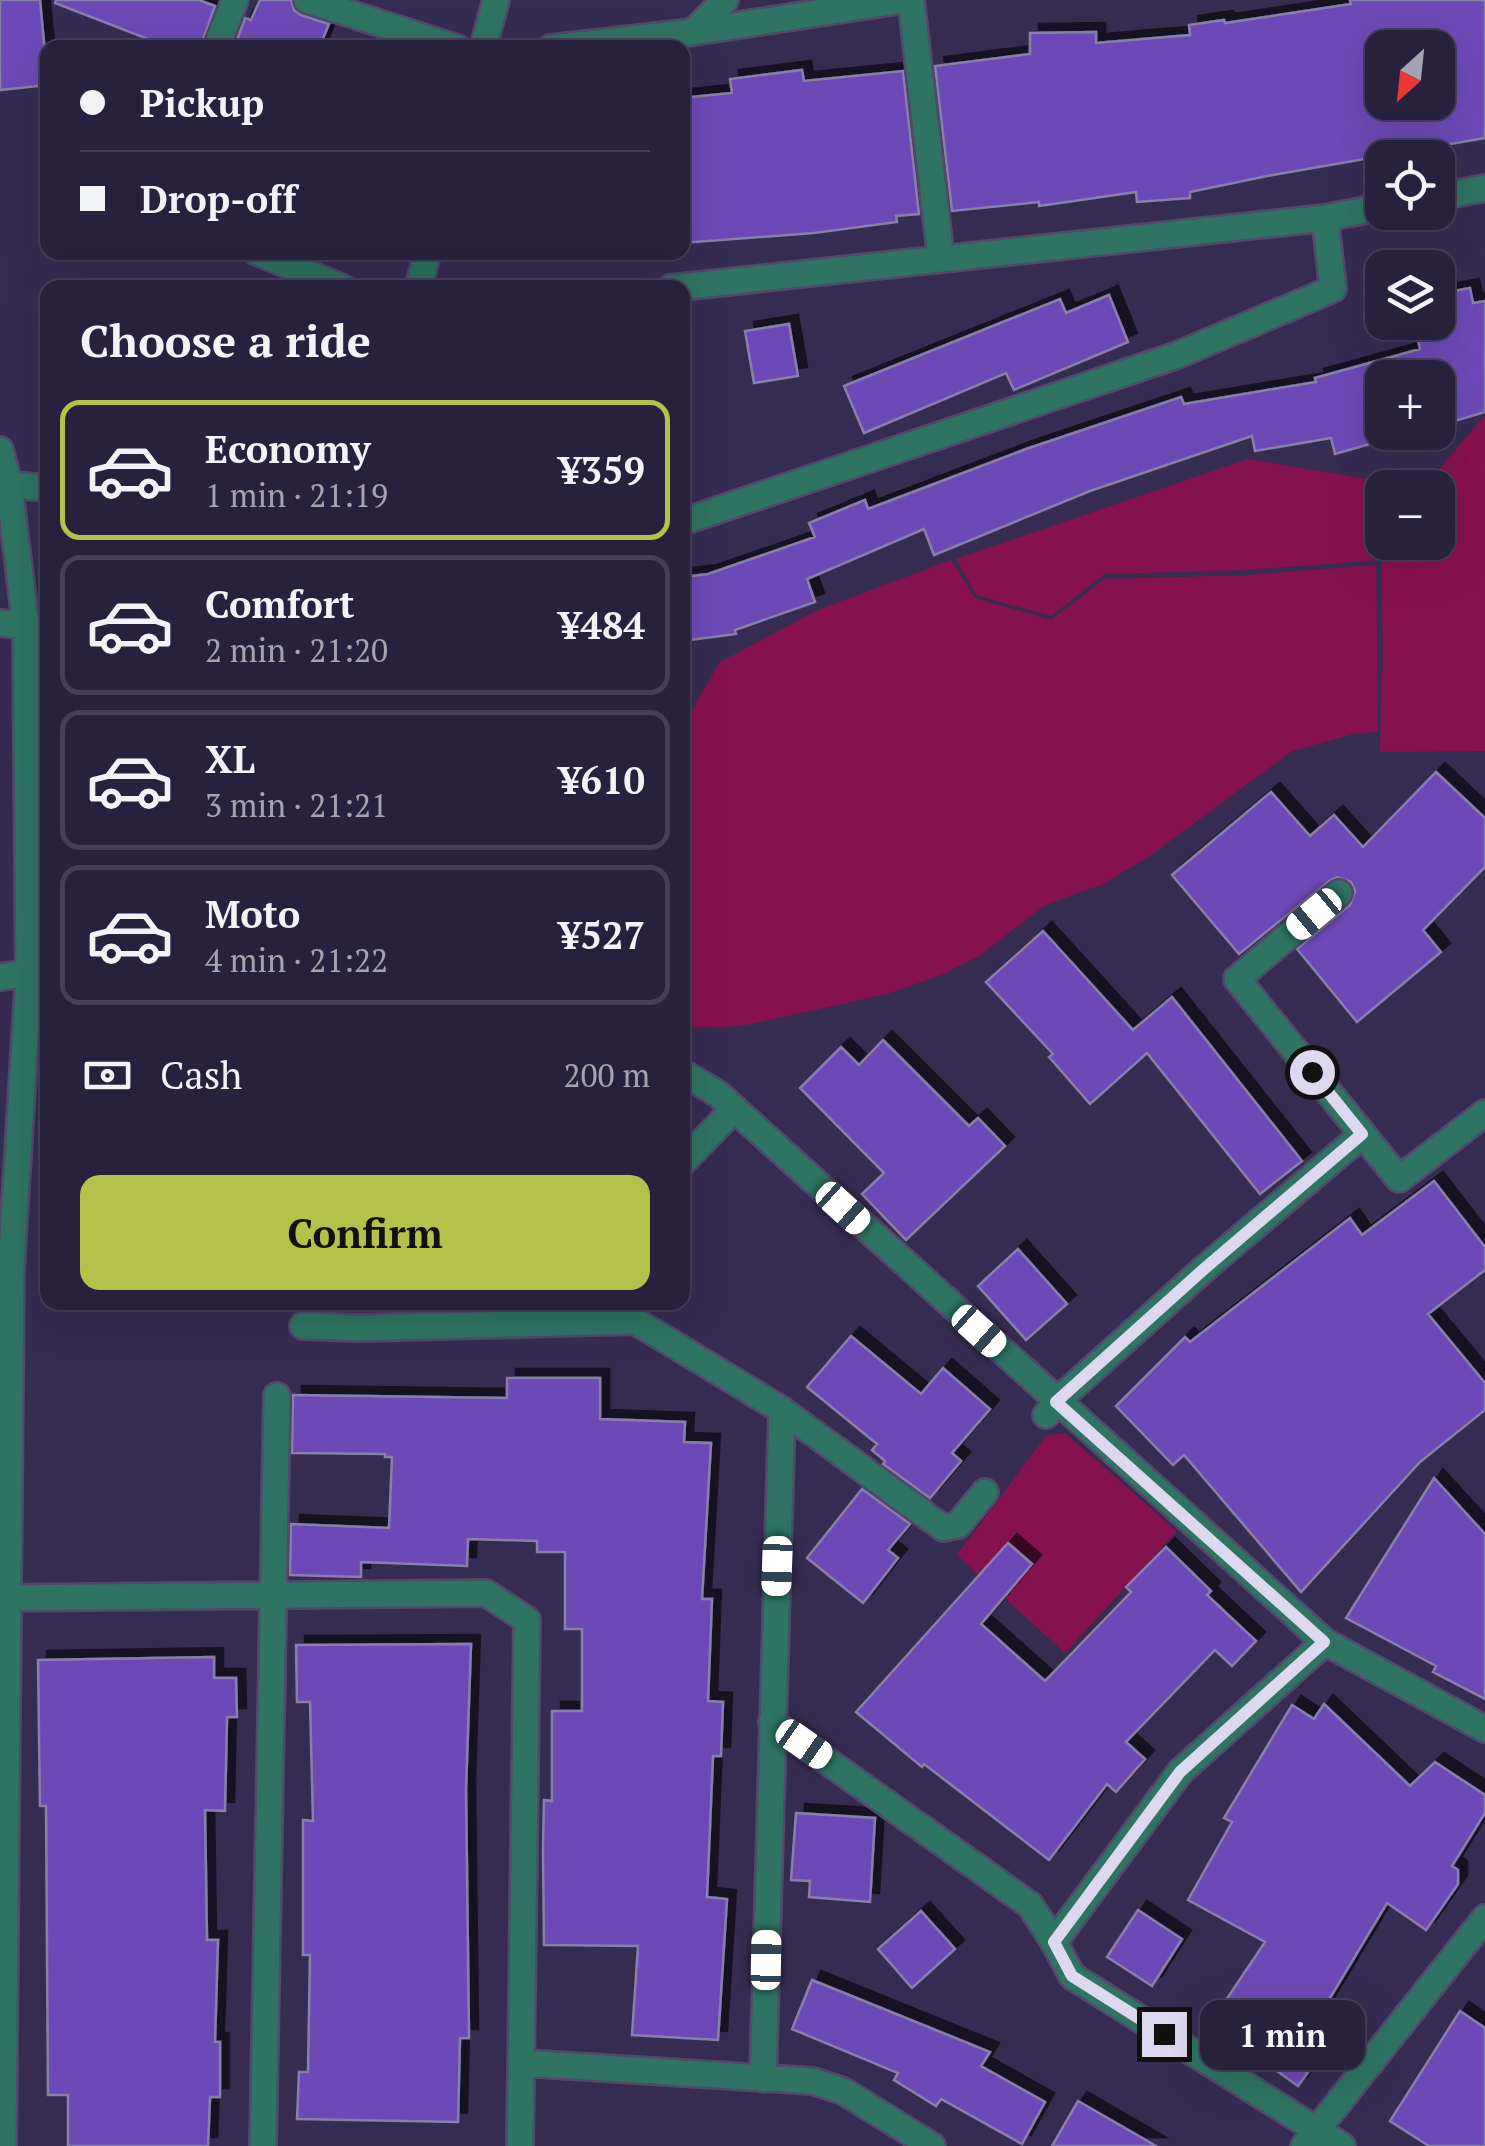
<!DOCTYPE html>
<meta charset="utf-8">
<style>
:root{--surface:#28213e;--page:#342e49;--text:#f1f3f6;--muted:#a5a3b0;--line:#443e58;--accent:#b5c249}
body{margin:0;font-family:"PT Serif",serif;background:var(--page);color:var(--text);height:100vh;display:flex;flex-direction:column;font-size:38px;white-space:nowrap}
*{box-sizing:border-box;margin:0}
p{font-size:32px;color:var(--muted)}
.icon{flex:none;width:55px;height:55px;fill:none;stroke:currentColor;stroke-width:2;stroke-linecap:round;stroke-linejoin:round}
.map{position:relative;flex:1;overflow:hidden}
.details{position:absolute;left:40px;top:280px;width:650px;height:1030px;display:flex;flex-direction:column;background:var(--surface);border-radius:20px;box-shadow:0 10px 40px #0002,0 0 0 2px var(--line)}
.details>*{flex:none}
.top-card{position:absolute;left:40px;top:40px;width:650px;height:220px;border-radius:20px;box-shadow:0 10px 40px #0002,0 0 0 2px var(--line);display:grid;align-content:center;height:220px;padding:0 40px;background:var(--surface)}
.needle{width:65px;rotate:207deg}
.controls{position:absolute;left:1365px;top:30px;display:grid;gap:20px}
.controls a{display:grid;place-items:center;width:90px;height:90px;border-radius:20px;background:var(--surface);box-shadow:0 10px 40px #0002,0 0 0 2px var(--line);font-size:50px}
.end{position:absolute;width:45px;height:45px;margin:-22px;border:12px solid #ddd8f0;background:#111;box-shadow:0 0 0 5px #111}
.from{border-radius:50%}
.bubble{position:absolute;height:70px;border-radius:20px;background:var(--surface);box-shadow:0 10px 40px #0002,0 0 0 2px var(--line);font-size:32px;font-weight:800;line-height:70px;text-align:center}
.car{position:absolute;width:30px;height:60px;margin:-30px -15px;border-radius:12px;box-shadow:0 0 8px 2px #0007;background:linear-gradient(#fff 24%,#345 0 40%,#fff 0 76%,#345 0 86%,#fff 0)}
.top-card b{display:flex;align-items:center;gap:35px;height:95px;font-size:38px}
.top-card b+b{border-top:2px solid var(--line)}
.top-card i{width:25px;height:25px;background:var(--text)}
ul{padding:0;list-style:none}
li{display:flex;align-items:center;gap:30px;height:140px;margin:0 20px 15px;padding:0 20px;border:5px solid var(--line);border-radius:20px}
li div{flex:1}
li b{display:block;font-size:38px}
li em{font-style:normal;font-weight:800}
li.on{border-color:var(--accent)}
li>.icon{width:90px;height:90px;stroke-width:1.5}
h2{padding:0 40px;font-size:45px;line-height:120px}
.pay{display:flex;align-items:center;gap:25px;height:110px;padding:0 40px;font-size:38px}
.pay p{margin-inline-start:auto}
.action{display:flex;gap:20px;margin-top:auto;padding:20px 40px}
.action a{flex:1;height:115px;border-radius:20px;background:var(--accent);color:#111;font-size:40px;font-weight:800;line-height:115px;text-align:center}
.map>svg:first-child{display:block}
</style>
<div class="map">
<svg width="1485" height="2146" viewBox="0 0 1485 2146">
<defs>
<filter id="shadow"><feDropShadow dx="9" dy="-9" stdDeviation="0" flood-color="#0009"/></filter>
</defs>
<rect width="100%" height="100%" fill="#362c52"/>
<path fill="#861150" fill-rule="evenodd" d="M 1485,415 L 1485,751 L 1380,752 L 1383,647 L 1381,560 L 1246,570 L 1105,574 L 1051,616 L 976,595 L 956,559 L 1248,459 L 1410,486 L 1436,473 ZM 1382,488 L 1438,488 L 1438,542 L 1382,542 Z
M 951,560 L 975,598 L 1051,620 L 1105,579 L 1247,575 L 1376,565 L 1378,732 L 1354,734 L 1292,751 L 1147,858 L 1101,885 L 1045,905 L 979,956 L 941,975 L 887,994 L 742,1026 L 683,1028 L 683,725 L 720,662 L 818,610 Z
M 1065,1433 L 1177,1531 L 1065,1653 L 957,1555 L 1046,1436 Z"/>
<path fill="#6d49b7" stroke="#897fab" stroke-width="2.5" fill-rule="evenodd" filter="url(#shadow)" d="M 0,0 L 40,0 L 48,85 L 0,90 Z
M 56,0 L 199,0 L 215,6 L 200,48 L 171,48 L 55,3 Z
M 260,0 L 291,0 L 294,10 L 301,15 L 329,24 L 319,48 L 234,48 L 245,18 L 251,20 Z
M 1350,0 L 1485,0 L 1485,138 L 1267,176 L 1190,192 L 1190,198 L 1137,202 L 1136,192 L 1039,206 L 1039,202 L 952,211 L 935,66 L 1030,54 L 1030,33 L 1096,32 L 1096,43 L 1190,35 L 1189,25 L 1224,20 L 1225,23 L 1351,4 ZM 1382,48 L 1438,48 L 1438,102 L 1382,102 Z
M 802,70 L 804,81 L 903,71 L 919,214 L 896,216 L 897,222 L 814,233 L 682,243 L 682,98 L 732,93 L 730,79 Z
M 1470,288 L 1473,303 L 1485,301 L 1485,412 L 1438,426 L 1438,378 L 1382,378 L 1382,432 L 1412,432 L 1335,454 L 1331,438 L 1255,451 L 1252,436 L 1090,491 L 934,555 L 924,529 L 807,579 L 815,602 L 735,630 L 736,634 L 682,641 L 682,577 L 708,574 L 815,537 L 809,523 L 865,500 L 868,509 L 1026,449 L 1181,397 L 1184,404 L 1316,382 L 1315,378 L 1420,349 L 1414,322 L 1438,322 L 1438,294 Z
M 1109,295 L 1128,342 L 1014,390 L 1006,373 L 864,433 L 844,386 L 1060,299 L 1066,313 Z
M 789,324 L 798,376 L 754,383 L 745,331 Z
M 1436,772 L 1485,818 L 1485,867 L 1423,930 L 1441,952 L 1357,1022 L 1297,949 L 1350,905 L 1355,891 L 1351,882 L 1337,877 L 1329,881 L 1239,954 L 1172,875 L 1271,792 L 1310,836 L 1334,815 L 1363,847 Z
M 1043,931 L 1133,1030 L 1172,997 L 1302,1161 L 1260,1194 L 1147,1053 L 1090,1104 L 1049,1057 L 1053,1054 L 986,982 Z
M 883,1040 L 969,1126 L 978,1118 L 1005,1146 L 906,1240 L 862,1194 L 884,1173 L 800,1088 L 841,1047 L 859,1065 Z
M 1434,1181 L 1485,1247 L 1485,1270 L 1428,1314 L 1485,1383 L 1485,1410 L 1420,1462 L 1301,1592 L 1184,1455 L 1173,1465 L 1116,1406 L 1185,1337 L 1190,1342 L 1350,1218 L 1362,1235 Z
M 1018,1249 L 1067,1304 L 1026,1340 L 978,1286 Z
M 851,1336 L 921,1394 L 943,1368 L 990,1409 L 952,1453 L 961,1461 L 930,1498 L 883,1464 L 885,1461 L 872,1450 L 877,1444 L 807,1387 Z
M 507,1378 L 600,1378 L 600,1419 L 685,1422 L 684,1442 L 711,1443 L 702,1599 L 712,1599 L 708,1701 L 723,1702 L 721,1756 L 713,1756 L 707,1897 L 727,1899 L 718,2040 L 632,2035 L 638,1946 L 544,1945 L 543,1849 L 544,1800 L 552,1801 L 552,1711 L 582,1711 L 582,1629 L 565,1629 L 565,1552 L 537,1552 L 537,1541 L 468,1539 L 467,1566 L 361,1562 L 361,1577 L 290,1575 L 291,1524 L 389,1528 L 392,1457 L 385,1457 L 385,1454 L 292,1453 L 293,1395 L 507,1398 Z
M 1434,1478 L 1485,1534 L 1485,1699 L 1433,1672 L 1436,1666 L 1346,1618 Z
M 862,1489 L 910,1524 L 888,1550 L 898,1558 L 863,1603 L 807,1558 Z
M 1008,1543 L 1032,1564 L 981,1624 L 1045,1681 L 1131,1592 L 1126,1587 L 1166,1547 L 1211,1591 L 1207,1595 L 1256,1641 L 1232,1666 L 1215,1650 L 1126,1742 L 1145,1759 L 1116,1792 L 1107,1784 L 1049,1860 L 924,1764 L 922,1767 L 856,1712 Z
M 471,1644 L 466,1789 L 469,2038 L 460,2038 L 458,2122 L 297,2119 L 299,2072 L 308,2072 L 310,1955 L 303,1955 L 303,1820 L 313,1821 L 310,1702 L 297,1702 L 296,1645 Z
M 214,1657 L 214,1678 L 236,1678 L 237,1717 L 227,1717 L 225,1811 L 205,1810 L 207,1940 L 218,1940 L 215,2042 L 220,2042 L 220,2097 L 210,2097 L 208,2146 L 68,2146 L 68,2095 L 48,2095 L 46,1806 L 40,1806 L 38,1660 Z
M 1324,1704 L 1410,1786 L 1435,1762 L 1485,1795 L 1485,1813 L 1452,1866 L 1458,1870 L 1458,1884 L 1426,1930 L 1387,1903 L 1309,2033 L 1327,2046 L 1298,2086 L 1256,2056 L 1259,2052 L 1212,2021 L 1265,1942 L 1188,1900 L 1232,1822 L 1224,1818 L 1292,1705 L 1314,1719 Z
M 796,1813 L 875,1818 L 870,1902 L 809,1897 L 810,1881 L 791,1880 Z
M 1138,1910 L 1182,1939 L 1152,1986 L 1107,1957 Z
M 921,1911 L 955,1949 L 912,1988 L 878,1949 Z
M 812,1980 L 990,2052 L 981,2066 L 1045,2102 L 1022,2144 L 941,2099 L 936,2106 L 894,2080 L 898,2073 L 792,2029 Z
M 1460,2011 L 1485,2028 L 1485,2146 L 1429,2146 L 1390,2121 Z
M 1078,2101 L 1156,2146 L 1052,2146 Z"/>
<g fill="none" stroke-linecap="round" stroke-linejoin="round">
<defs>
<path id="lane" d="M 682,1163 L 734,1109
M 632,1302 L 632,1303"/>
<path id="street" d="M 307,0 L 457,48
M 911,0 L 941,259
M 693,32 L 725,0
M 216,48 L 235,0
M 483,48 L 496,0
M 551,48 L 693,32 L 904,0
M 1438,197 L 1485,188
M 257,252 L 343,288
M 418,288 L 428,252
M 671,288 L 1325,218 L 1382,207
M 0,450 L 9,485 L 26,627 L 29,973 L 11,1269 L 3,2146
M 9,485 L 48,488
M 682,522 L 1175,356 L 1333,289 L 1325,218
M 0,623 L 48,628
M 1339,893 L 1237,979 L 1399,1179 L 1485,1113
M 0,977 L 29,973
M 682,1072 L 718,1094 L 1325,1642 L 1485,1729
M 303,1326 L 359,1328 L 635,1321 L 782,1410 L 763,2079
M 782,1410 L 943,1528 L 958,1525 L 985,1492
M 1046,1415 L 1056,1402 L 1204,1269 L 1363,1134
M 0,1598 L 486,1593 L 527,1620 L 520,2146
M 1325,1642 L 1180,1772 L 1054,1942 L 1072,1976 L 1342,2146
M 772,1722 L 1030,1905 L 1054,1942
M 523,2063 L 813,2081 L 843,2091 L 932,2146
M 263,2146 L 277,1396
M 1304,2146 L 1485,1918"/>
</defs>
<use href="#lane" stroke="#51486b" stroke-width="30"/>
<use href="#street" stroke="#51486b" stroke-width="30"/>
<use href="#lane" stroke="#2e7363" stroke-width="25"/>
<use href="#street" stroke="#2e7363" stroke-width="25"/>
</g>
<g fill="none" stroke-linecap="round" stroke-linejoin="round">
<path stroke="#ddd8f0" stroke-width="12" d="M 1164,2034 L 1072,1976 L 1054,1942 L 1180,1772 L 1324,1642 L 1056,1402 L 1204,1269 L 1362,1134 L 1312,1072"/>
</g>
</svg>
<div class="controls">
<a><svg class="needle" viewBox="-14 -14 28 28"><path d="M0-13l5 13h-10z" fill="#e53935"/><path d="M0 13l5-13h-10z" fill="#a5a3b0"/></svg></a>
<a><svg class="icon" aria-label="locate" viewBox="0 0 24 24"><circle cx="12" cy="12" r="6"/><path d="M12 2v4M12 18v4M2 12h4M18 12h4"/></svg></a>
<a><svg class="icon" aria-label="layers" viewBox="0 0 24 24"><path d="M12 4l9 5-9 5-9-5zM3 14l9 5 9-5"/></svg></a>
<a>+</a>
<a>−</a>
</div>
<i class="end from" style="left:1312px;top:1072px"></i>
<i class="end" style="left:1164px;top:2034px"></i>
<div class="bubble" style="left:1200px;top:2000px;width:165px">1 min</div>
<i class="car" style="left:1314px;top:914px;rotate:230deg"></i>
<i class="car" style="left:843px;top:1208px;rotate:132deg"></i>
<i class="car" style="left:979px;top:1331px;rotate:132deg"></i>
<i class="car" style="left:777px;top:1566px;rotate:182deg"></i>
<i class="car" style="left:804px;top:1744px;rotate:125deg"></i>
<i class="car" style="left:766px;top:1960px;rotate:1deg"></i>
<div class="top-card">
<b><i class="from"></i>Pickup</b>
<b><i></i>Drop-off</b>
</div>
<section class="details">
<h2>Choose a ride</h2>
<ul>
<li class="on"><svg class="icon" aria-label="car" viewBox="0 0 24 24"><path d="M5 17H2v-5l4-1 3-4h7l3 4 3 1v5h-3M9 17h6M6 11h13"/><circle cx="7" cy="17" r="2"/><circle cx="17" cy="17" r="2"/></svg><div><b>Economy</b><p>1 min · 21:19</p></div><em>¥359</em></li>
<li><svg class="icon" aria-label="car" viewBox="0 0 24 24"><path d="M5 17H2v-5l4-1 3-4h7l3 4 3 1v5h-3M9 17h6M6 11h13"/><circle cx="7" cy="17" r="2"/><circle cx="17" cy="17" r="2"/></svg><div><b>Comfort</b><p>2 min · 21:20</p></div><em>¥484</em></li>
<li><svg class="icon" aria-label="car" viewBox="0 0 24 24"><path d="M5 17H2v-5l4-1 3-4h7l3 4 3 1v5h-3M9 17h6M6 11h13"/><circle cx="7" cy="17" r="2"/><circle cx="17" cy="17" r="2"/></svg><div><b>XL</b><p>3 min · 21:21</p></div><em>¥610</em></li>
<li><svg class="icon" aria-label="car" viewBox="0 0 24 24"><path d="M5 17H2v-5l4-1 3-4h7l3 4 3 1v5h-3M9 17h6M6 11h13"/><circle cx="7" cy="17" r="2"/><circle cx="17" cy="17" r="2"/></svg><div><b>Moto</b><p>4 min · 21:22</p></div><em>¥527</em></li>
</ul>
<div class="pay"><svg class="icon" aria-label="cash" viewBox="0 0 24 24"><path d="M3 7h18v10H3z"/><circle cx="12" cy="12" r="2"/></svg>Cash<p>200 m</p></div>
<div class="action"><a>Confirm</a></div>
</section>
</div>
